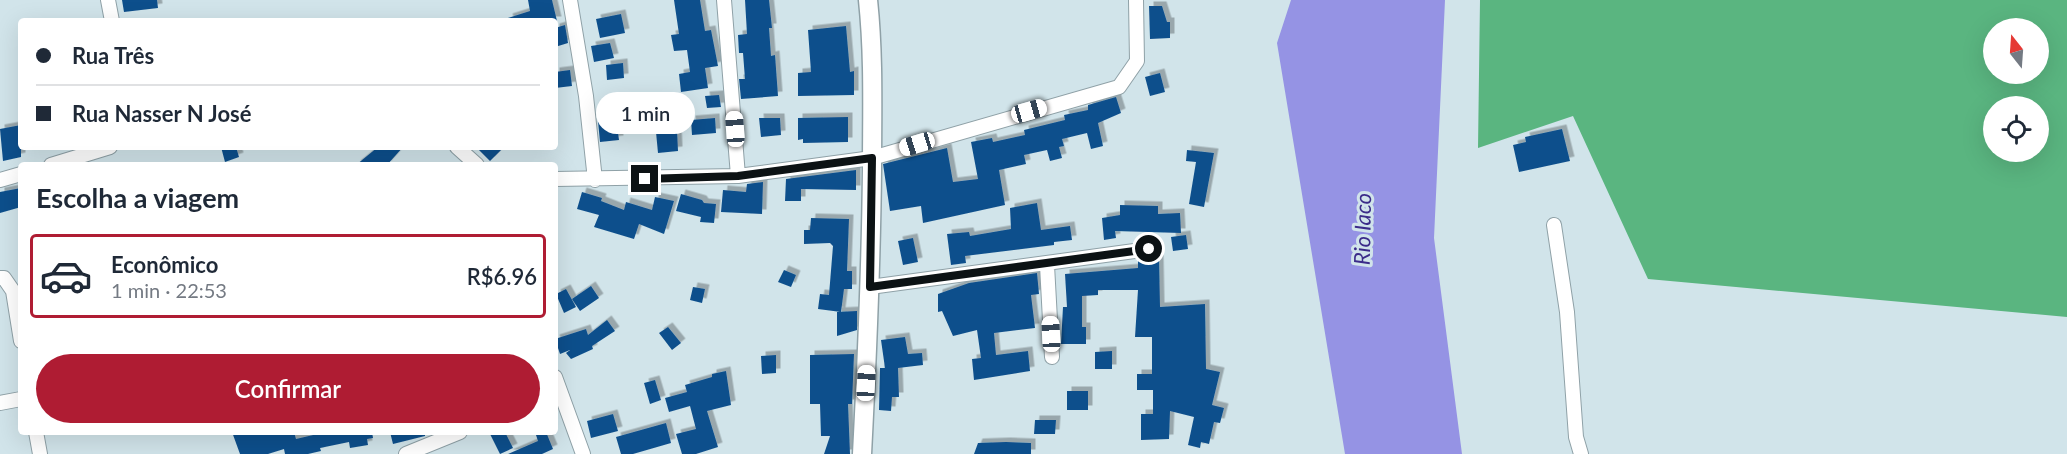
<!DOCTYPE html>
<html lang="pt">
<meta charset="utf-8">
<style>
:root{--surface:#fff;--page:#f6f6f7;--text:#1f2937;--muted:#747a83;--line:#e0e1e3;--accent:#af1c33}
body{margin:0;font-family:Lato,sans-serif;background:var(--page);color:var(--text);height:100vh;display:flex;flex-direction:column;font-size:22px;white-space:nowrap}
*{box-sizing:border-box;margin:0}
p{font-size:20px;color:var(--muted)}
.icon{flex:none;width:33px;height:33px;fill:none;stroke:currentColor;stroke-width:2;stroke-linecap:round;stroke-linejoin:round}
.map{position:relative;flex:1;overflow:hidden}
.panel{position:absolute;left:18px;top:162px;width:540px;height:273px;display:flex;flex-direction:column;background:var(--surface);border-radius:6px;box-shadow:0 6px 24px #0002}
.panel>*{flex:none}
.hud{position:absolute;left:18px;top:18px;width:540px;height:132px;border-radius:6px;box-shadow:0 6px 24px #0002;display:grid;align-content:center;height:132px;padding:0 18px;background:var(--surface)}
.needle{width:39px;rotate:343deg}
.buttons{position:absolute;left:1983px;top:18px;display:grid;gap:12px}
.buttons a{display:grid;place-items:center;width:66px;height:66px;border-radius:50%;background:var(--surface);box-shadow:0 6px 24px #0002;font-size:30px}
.end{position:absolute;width:27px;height:27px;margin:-14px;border:8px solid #0c1214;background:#fff;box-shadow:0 0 0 3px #fff}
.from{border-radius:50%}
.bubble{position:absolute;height:42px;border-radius:21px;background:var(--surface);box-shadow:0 6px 24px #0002;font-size:20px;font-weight:600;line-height:42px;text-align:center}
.car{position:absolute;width:18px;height:36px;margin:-18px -9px;border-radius:8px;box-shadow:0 0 4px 2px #0007;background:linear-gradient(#fff 24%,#345 0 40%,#fff 0 76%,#345 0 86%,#fff 0)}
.hud b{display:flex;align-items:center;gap:21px;height:57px;font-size:22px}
.hud b+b{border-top:2px solid var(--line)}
.hud i{width:15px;height:15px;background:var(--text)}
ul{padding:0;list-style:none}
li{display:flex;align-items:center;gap:18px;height:84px;margin:0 12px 9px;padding:0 6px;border:3px solid transparent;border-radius:6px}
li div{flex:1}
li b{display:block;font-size:22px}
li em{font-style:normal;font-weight:600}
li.active{border-color:var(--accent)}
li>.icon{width:54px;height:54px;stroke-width:1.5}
h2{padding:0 18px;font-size:27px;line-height:72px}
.cta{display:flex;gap:12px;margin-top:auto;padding:12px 18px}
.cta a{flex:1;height:69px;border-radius:36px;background:var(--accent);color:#fff;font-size:24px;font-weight:600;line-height:69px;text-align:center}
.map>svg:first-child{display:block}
</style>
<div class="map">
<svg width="2067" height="454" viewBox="0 0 2067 454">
<defs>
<filter id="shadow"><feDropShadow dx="4.5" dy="-4.5" stdDeviation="0" flood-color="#0004"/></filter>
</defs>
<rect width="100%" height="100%" fill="#d1e4ea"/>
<path fill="#5ab580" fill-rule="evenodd" d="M 1480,0 L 2067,0 L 2067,317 L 1648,279 L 1573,116 L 1478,148 ZM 1994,28 L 2038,28 L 2038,74 L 1994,74 ZM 1994,106 L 2038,106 L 2038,152 L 1994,152 Z"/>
<path fill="#9593e4" d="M 1291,0 L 1445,0 L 1434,238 L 1462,454 L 1345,454 L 1277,43 Z"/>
<path fill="#0e4f8c" filter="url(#shadow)" d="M 122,0 L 157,0 L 158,8 L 124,12 Z
M 528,0 L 552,0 L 557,21 L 509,21 L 508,18 L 530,11 Z
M 674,0 L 700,0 L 705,31 L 711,30 L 718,66 L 705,68 L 708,88 L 681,92 L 679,74 L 690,72 L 687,50 L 674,51 L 671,35 L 679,34 Z
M 745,0 L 769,0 L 772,28 L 769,28 L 771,56 L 775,55 L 778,96 L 741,99 L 739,79 L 745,79 L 743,53 L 739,53 L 738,35 L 747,34 Z
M 1149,6 L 1162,6 L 1167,22 L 1170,22 L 1170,38 L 1150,39 Z
M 621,14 L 625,33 L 600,38 L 596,19 Z
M 565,25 L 568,43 L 555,47 L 555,28 Z
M 846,26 L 850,72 L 854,71 L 854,95 L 798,96 L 798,73 L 811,72 L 808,30 Z
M 610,43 L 614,58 L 594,62 L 591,46 Z
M 623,63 L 624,78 L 607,80 L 606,65 Z
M 570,70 L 572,86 L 555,88 L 555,72 Z
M 1160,73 L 1165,92 L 1150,96 L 1145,77 Z
M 719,95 L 721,107 L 707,108 L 705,96 Z
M 1116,97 L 1121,113 L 1098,123 L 1103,146 L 1091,149 L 1087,133 L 1062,139 L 1064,146 L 1059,147 L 1062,158 L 1050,161 L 1047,150 L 1024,155 L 1026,164 L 999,170 L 1005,205 L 923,223 L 921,206 L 890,211 L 883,164 L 947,148 L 953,182 L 978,179 L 971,142 L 992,138 L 993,142 L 1025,135 L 1024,130 L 1065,120 L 1064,115 L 1088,110 L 1088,105 Z
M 848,117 L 848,142 L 803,143 L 803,139 L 798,140 L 798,118 Z
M 616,118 L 619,140 L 600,142 L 598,121 Z
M 715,118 L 716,133 L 692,135 L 691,120 Z
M 759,118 L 780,118 L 781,135 L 761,137 Z
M 21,125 L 21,157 L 3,161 L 0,129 Z
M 1562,129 L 1570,161 L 1519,172 L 1513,145 L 1526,142 L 1525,137 Z
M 677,130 L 678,151 L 658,153 L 656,132 Z
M 221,147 L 236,147 L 239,157 L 225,162 Z
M 378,147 L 403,147 L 387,165 L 356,165 Z
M 476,147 L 504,147 L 490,161 Z
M 1187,150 L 1214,153 L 1204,207 L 1189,204 L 1196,162 L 1186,161 Z
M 856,170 L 856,190 L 801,189 L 801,201 L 785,201 L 786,179 Z
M 763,182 L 762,214 L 721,212 L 723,190 L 746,192 L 747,184 Z
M 21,188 L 21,207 L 0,213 L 0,192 Z
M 582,192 L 602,198 L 601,201 L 624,210 L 626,202 L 652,210 L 655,197 L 674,201 L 664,234 L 639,224 L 634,239 L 594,227 L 599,215 L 577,209 Z
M 681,194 L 702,200 L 704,203 L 716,204 L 714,223 L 700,222 L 701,217 L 676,211 Z
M 1037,203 L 1041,230 L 1070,226 L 1072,240 L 1054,242 L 1054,245 L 965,256 L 966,263 L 951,265 L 947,234 L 969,232 L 970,236 L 1011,229 L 1010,208 Z
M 1120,205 L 1158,206 L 1158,214 L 1180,213 L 1181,233 L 1115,231 L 1116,238 L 1104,240 L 1102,218 L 1120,215 Z
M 811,218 L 849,219 L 847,271 L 852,271 L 852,289 L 844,289 L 841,312 L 818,309 L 820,294 L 829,295 L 833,246 L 830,243 L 804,244 L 804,230 L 810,230 Z
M 1186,235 L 1188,249 L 1173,251 L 1171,237 Z
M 913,238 L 918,262 L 903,265 L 898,241 Z
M 1159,257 L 1160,307 L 1205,304 L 1206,369 L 1220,372 L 1212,405 L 1224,408 L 1220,423 L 1214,422 L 1209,444 L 1201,442 L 1200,448 L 1188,445 L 1194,417 L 1170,411 L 1169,439 L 1141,440 L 1141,414 L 1153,414 L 1153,390 L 1137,390 L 1137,374 L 1152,374 L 1152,337 L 1135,337 L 1138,290 L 1098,290 L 1098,295 L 1082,296 L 1082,327 L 1086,327 L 1086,344 L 1061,344 L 1063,307 L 1067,307 L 1065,274 L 1138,268 L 1138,260 Z
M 784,270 L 796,275 L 791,287 L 778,282 Z
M 1037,273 L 1039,294 L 1031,295 L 1035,328 L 994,333 L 996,355 L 1028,351 L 1030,371 L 974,380 L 972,359 L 981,358 L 977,330 L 953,336 L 942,311 L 938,312 L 938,294 L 969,283 Z
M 591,286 L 599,298 L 580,311 L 572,299 Z
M 693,287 L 705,289 L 702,303 L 690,300 Z
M 566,289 L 576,307 L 564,313 L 556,294 Z
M 857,311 L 857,330 L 837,336 L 837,312 Z
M 607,320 L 615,331 L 592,346 L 593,349 L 571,359 L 566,353 L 570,350 L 560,354 L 555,339 L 586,329 L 588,335 Z
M 668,327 L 681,343 L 672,350 L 659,333 Z
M 905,337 L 908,354 L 922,353 L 923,365 L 898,368 L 899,397 L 892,397 L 891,411 L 879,410 L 880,368 L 885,368 L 881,340 Z
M 1112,351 L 1112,369 L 1095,369 L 1095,352 Z
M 854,354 L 852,404 L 848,404 L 850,454 L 824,454 L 830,436 L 821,436 L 820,404 L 810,404 L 810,355 Z
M 776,355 L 776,373 L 762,374 L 761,356 Z
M 726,371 L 731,405 L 707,411 L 718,447 L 696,454 L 682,454 L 676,434 L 696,429 L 690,406 L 669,412 L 665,398 L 687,392 L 685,385 L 712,377 L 712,374 Z
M 655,380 L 661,400 L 650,404 L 644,383 Z
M 1067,391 L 1088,391 L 1088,410 L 1067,410 Z
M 613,414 L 618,431 L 591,438 L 587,421 Z
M 1035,420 L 1056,420 L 1055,434 L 1034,434 Z
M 666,423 L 671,443 L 633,454 L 621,454 L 616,437 Z
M 232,432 L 270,432 L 271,435 L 294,432 L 296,439 L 326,432 L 372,432 L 373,438 L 367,439 L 368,445 L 350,448 L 349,442 L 320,448 L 321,451 L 308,454 L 285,454 L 284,449 L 268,454 L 240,454 Z
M 390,432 L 425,432 L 425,436 L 393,444 Z
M 489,432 L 505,432 L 513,448 L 500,454 Z
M 535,432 L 546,432 L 553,449 L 542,454 L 508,454 L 538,441 Z
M 1006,442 L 1031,443 L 1031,454 L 974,454 L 978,443 Z"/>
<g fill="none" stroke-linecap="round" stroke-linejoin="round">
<defs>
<path id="minor" d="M 108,0 L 112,21
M 570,0 L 586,96 L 595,180
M 724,0 L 738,176
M 457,147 L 477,165
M 51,165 L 110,147
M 555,179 L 738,176 L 872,158 L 1119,87 L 1137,61 L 1136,0
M 0,180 L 21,174
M 1554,225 L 1567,312 L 1576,437 L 1581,454
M 1047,265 L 1052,357
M 0,278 L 4,278 L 13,291 L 21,341
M 870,287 L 1149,249
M 555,377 L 583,454
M 0,403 L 21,399
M 36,432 L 40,454
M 406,454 L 460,432"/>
<path id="tertiary" d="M 862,454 C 867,359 871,265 872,170 C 872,112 874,57 868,0"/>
</defs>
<use href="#minor" stroke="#8fa1a7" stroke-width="16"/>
<use href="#tertiary" stroke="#8fa1a7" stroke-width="21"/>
<use href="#minor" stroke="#fff" stroke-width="14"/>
<use href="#tertiary" stroke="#fff" stroke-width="18"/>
</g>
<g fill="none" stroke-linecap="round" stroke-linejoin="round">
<path stroke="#0c1214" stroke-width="8" d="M 645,179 L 738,176 L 872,158 L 870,287 L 1149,249"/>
</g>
<g text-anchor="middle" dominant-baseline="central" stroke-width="6" stroke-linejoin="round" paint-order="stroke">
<g font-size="22" font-style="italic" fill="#3b2b89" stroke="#d1e4ea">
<text transform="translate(1362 229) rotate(-89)">Rio Iaco</text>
</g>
</g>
</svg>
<div class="buttons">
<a><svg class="needle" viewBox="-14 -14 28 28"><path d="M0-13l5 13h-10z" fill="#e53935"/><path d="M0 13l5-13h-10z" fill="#747a83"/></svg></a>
<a><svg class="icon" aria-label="locate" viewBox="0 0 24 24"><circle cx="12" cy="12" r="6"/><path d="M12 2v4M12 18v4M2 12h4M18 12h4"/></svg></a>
</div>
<i class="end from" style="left:1149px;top:249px"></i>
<i class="end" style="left:645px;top:179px"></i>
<div class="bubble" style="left:596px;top:92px;width:99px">1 min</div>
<i class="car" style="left:1029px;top:111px;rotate:74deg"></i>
<i class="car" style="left:735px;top:129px;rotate:356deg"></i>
<i class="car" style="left:917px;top:144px;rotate:253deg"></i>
<i class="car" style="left:1051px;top:334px;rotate:357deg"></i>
<i class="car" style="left:866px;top:383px;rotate:3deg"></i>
<div class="hud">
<b><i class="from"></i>Rua Três</b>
<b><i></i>Rua Nasser N José</b>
</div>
<section class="panel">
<h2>Escolha a viagem</h2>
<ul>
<li class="active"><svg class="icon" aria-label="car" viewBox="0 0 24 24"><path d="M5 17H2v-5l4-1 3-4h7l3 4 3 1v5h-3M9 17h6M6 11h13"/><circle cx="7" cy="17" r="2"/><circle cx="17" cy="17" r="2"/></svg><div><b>Econômico</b><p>1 min · 22:53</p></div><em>R$6.96</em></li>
</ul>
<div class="cta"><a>Confirmar</a></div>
</section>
</div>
